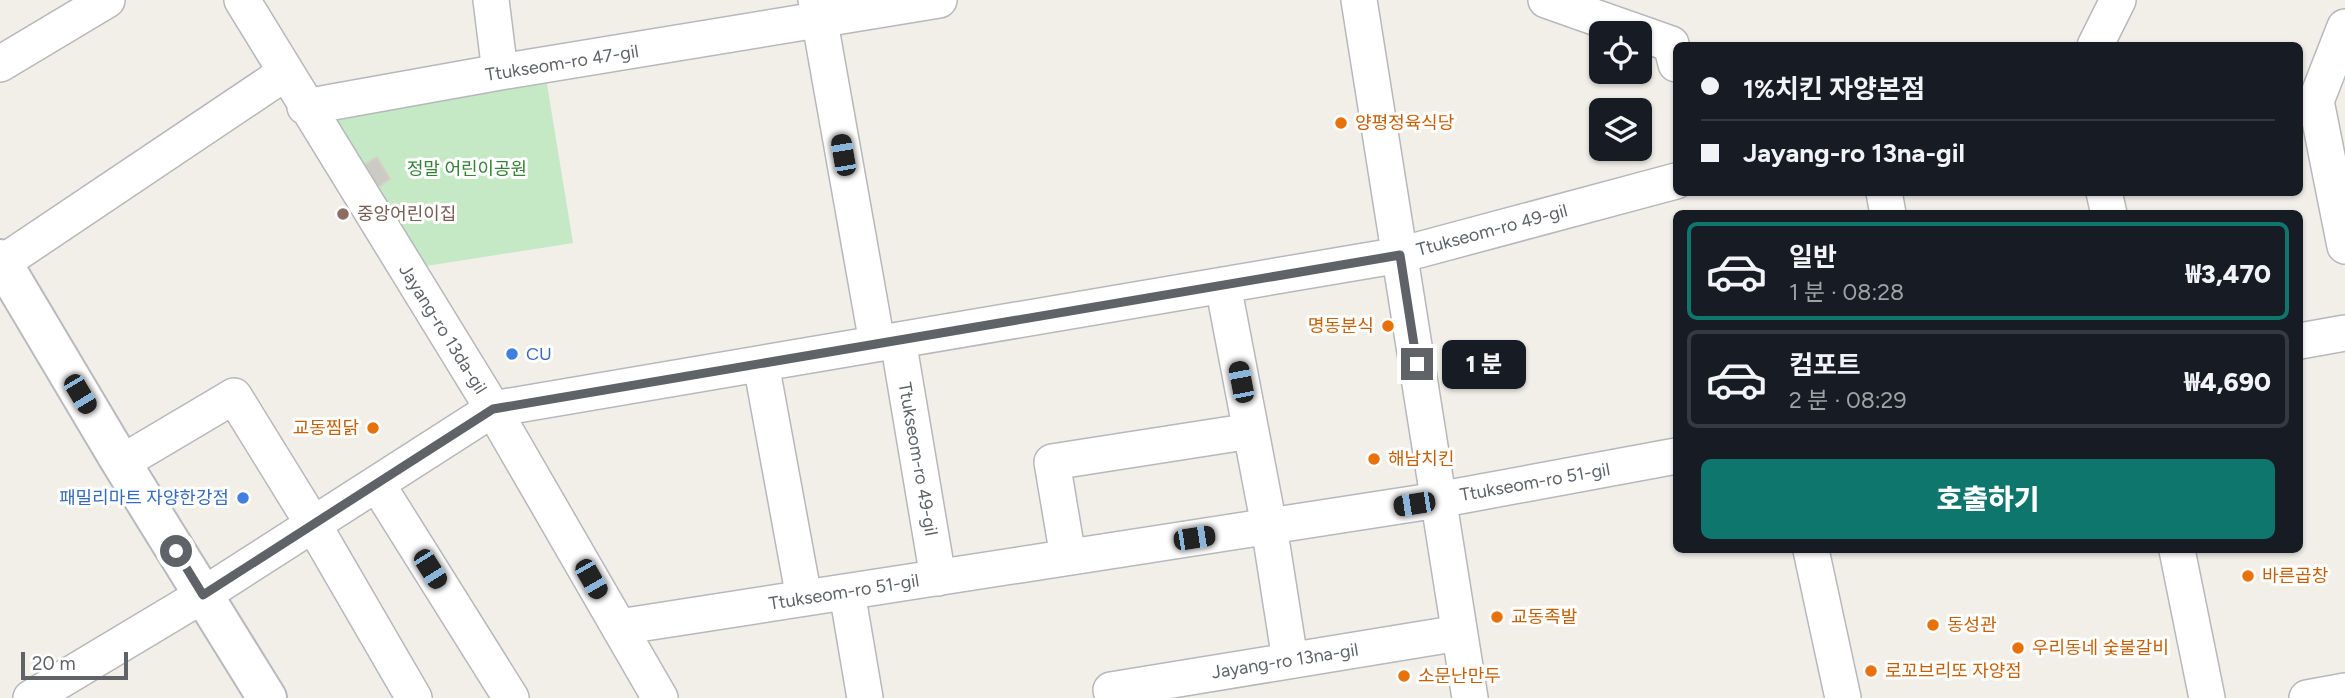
<!DOCTYPE html>
<html lang="ko">
<meta charset="utf-8">
<style>
:root{--surface:#171b24;--page:#20242c;--text:#f1f3f6;--muted:#9ea1a6;--line:#363941;--accent:#0f766e}
body{margin:0;font-family:Figtree,"Noto Sans KR",sans-serif;background:var(--page);color:var(--text);height:100vh;display:flex;flex-direction:column;font-size:26px;white-space:nowrap}
*{box-sizing:border-box;margin:0}
p{font-size:23px;color:var(--muted)}
.icon{flex:none;width:38px;height:38px;fill:none;stroke:currentColor;stroke-width:2;stroke-linecap:round;stroke-linejoin:round}
.map{position:relative;flex:1;overflow:hidden}
.side{position:absolute;left:1673px;top:210px;width:630px;height:343px;display:flex;flex-direction:column;background:var(--surface);border-radius:10px;box-shadow:0 2px 5px #0004}
.side>*{flex:none}
.banner{position:absolute;left:1673px;top:42px;width:630px;height:154px;border-radius:10px;box-shadow:0 2px 5px #0004;display:grid;align-content:center;height:154px;padding:0 28px;background:var(--surface)}
.buttons{position:absolute;left:1589px;top:21px;display:grid;gap:14px}
.buttons a{display:grid;place-items:center;width:63px;height:63px;border-radius:10px;background:var(--surface);box-shadow:0 2px 5px #0004;font-size:35px}
.scale{position:absolute;left:21px;bottom:18px;width:107px;box-sizing:border-box;padding-left:7px;border:4px solid #5f6368;border-top:0;font-size:19px;line-height:24px;white-space:nowrap;color:#5f6368;-webkit-text-stroke:5px #fff;paint-order:stroke}
.end{position:absolute;width:32px;height:32px;margin:-16px;border:9px solid #5f6368;background:#fff;box-shadow:0 0 0 4px #fff}
.from{border-radius:50%}
.bubble{position:absolute;height:49px;border-radius:10px;background:var(--surface);box-shadow:0 2px 5px #0004;font-size:23px;font-weight:800;line-height:49px;text-align:center}
.car{position:absolute;width:21px;height:42px;margin:-21px -10px;border-radius:9px;box-shadow:0 0 5px 2px #0007;background:linear-gradient(#222 24%,#8ab4d8 0 40%,#222 0 76%,#8ab4d8 0 86%,#222 0)}
.banner b{display:flex;align-items:center;gap:24px;height:66px;font-size:26px}
.banner b+b{border-top:2px solid var(--line)}
.banner i{width:18px;height:18px;background:var(--text)}
ul{padding:12px 0 0;list-style:none}
li{display:flex;align-items:center;gap:21px;height:98px;margin:0 14px 10px;padding:0 14px;border:4px solid var(--line);border-radius:10px}
li div{flex:1}
li b{display:block;font-size:26px}
li em{font-style:normal;font-weight:800}
li.on{border-color:var(--accent)}
li>.icon{width:63px;height:63px;stroke-width:1.5}
.button{display:flex;gap:14px;margin-top:auto;padding:14px 28px}
.button a{flex:1;height:80px;border-radius:10px;background:var(--accent);color:#fff;font-size:28px;font-weight:800;line-height:80px;text-align:center}
.map>svg:first-child{display:block}
</style>
<div class="map">
<svg width="2345" height="698" viewBox="0 0 2345 698">
<rect width="100%" height="100%" fill="#f1efe8"/>
<path fill="#c5e8c5" d="M 544,66 L 573,243 L 407,269 L 305,107 Z"/>
<path fill="#cccac5" stroke="#d6d1c6" stroke-width="2" d="M 377,157 L 390,179 L 370,192 L 356,170 Z"/>
<g fill="none" stroke-linecap="round" stroke-linejoin="round">
<defs>
<path id="street" d="M 242,0 L 493,409 L 660,698
M 491,0 L 500,72
M 816,0 L 877,343
M 1359,0 L 1470,698
M 1546,0 L 1671,44 L 1676,64
M 2345,27 L 2316,101 L 2345,246
M 2095,46 L 2118,0
M 0,64 L 107,0
M 305,107 L 500,72 L 939,0
M 1884,192 L 1888,214
M 2104,192 L 2109,214
M 2,263 L 285,73
M 1223,285 L 1269,526 L 1290,660
M 898,340 L 938,578
M 2300,341 L 2345,333
M 761,364 L 804,598
M 121,463 L 234,396 L 313,524 L 414,698
M 377,484 L 511,698
M 1811,550 L 1843,698
M 2177,550 L 2207,698
M 1068,557 L 1052,462 L 1251,431
M 847,592 L 865,698
M 619,627 L 1438,500 L 1676,456
M 31,698 L 203,595 L 493,409 L 1400,255 L 1676,181
M 1113,698 L 1111,690 L 1459,633
M 2307,698 L 2345,691"/>
<path id="secondary" d="M 0,259 L 119,459 L 267,698"/>
</defs>
<use href="#street" stroke="#b5b8bc" stroke-width="38"/>
<use href="#secondary" stroke="#b6babf" stroke-width="42"/>
<use href="#street" stroke="#fff" stroke-width="35"/>
<use href="#secondary" stroke="#fff" stroke-width="38"/>
</g>
<g fill="none" stroke-linecap="round" stroke-linejoin="round">
<path stroke="#5f6368" stroke-width="9" d="M 176,551 L 203,595 L 493,409 L 1400,255 L 1417,364"/>
</g>
<g fill="#e8710a" stroke="#fff" stroke-width="2.5">
<circle cx="1341" cy="123" r="7"/>
<circle cx="1388" cy="326" r="7"/>
<circle cx="373" cy="428" r="7"/>
<circle cx="1374" cy="459" r="7"/>
<circle cx="2248" cy="576" r="7"/>
<circle cx="1497" cy="617" r="7"/>
<circle cx="1933" cy="625" r="7"/>
<circle cx="2018" cy="648" r="7"/>
<circle cx="1871" cy="671" r="7"/>
<circle cx="1404" cy="676" r="7"/>
</g>
<circle fill="#8d6e63" stroke="#fff" stroke-width="2.5" cx="343" cy="214" r="7"/>
<g fill="#3f7fe0" stroke="#fff" stroke-width="2.5">
<circle cx="512" cy="354" r="7"/>
<circle cx="243" cy="498" r="7"/>
</g>
<g text-anchor="middle" dominant-baseline="central" stroke-width="6" stroke-linejoin="round" paint-order="stroke">
<g font-size="18" fill="#5f6368" stroke="#fff">
<text transform="translate(562 63) rotate(-9)">Ttukseom-ro 47-gil</text>
<text transform="translate(1492 230) rotate(-15)">Ttukseom-ro 49-gil</text>
<text transform="translate(443 329) rotate(58)">Jayang-ro 13da-gil</text>
<text transform="translate(918 459) rotate(80)">Ttukseom-ro 49-gil</text>
<text transform="translate(1535 482) rotate(-10)">Ttukseom-ro 51-gil</text>
<text transform="translate(844 592) rotate(-9)">Ttukseom-ro 51-gil</text>
<text transform="translate(1285 661) rotate(-9)">Jayang-ro 13na-gil</text>
</g>
<g font-size="18" fill="#c56008" stroke="#fff" text-anchor="start">
<text x="1355" y="123">양평정육식당</text>
<text x="1374" y="326" text-anchor="end">명동분식</text>
<text x="359" y="428" text-anchor="end">교동찜닭</text>
<text x="1388" y="459">해남치킨</text>
<text x="2262" y="576">바른곱창</text>
<text x="1511" y="617">교동족발</text>
<text x="1947" y="625">동성관</text>
<text x="2032" y="648">우리동네 숯불갈비</text>
<text x="1885" y="671">로꼬브리또 자양점</text>
<text x="1418" y="676">소문난만두</text>
</g>
<g font-size="18" fill="#348238" stroke="#fff">
<text x="467" y="169">정말 어린이공원</text>
</g>
<g font-size="18" fill="#785e54" stroke="#fff" text-anchor="start">
<text x="357" y="214">중앙어린이집</text>
</g>
<g font-size="18" fill="#366cbe" stroke="#fff" text-anchor="start">
<text x="526" y="354">CU</text>
<text x="229" y="498" text-anchor="end">패밀리마트 자양한강점</text>
</g>
</g>
</svg>
<div class="buttons">
<a><svg class="icon" aria-label="locate" viewBox="0 0 24 24"><circle cx="12" cy="12" r="6"/><path d="M12 2v4M12 18v4M2 12h4M18 12h4"/></svg></a>
<a><svg class="icon" aria-label="layers" viewBox="0 0 24 24"><path d="M12 4l9 5-9 5-9-5zM3 14l9 5 9-5"/></svg></a>
</div>
<div class="scale">20 m</div>
<i class="end from" style="left:176px;top:551px"></i>
<i class="end" style="left:1417px;top:364px"></i>
<div class="bubble" style="left:1442px;top:340px;width:84px">1 분</div>
<i class="car" style="left:843px;top:155px;rotate:350deg"></i>
<i class="car" style="left:1241px;top:382px;rotate:349deg"></i>
<i class="car" style="left:80px;top:394px;rotate:149deg"></i>
<i class="car" style="left:1414px;top:504px;rotate:261deg"></i>
<i class="car" style="left:1194px;top:538px;rotate:81deg"></i>
<i class="car" style="left:430px;top:569px;rotate:148deg"></i>
<i class="car" style="left:591px;top:579px;rotate:150deg"></i>
<div class="banner">
<b><i class="from"></i>1%치킨 자양본점</b>
<b><i></i>Jayang-ro 13na-gil</b>
</div>
<section class="side">
<ul>
<li class="on"><svg class="icon" aria-label="car" viewBox="0 0 24 24"><path d="M5 17H2v-5l4-1 3-4h7l3 4 3 1v5h-3M9 17h6M6 11h13"/><circle cx="7" cy="17" r="2"/><circle cx="17" cy="17" r="2"/></svg><div><b>일반</b><p>1 분 · 08:28</p></div><em>₩3,470</em></li>
<li><svg class="icon" aria-label="car" viewBox="0 0 24 24"><path d="M5 17H2v-5l4-1 3-4h7l3 4 3 1v5h-3M9 17h6M6 11h13"/><circle cx="7" cy="17" r="2"/><circle cx="17" cy="17" r="2"/></svg><div><b>컴포트</b><p>2 분 · 08:29</p></div><em>₩4,690</em></li>
</ul>
<div class="button"><a>호출하기</a></div>
</section>
</div>
